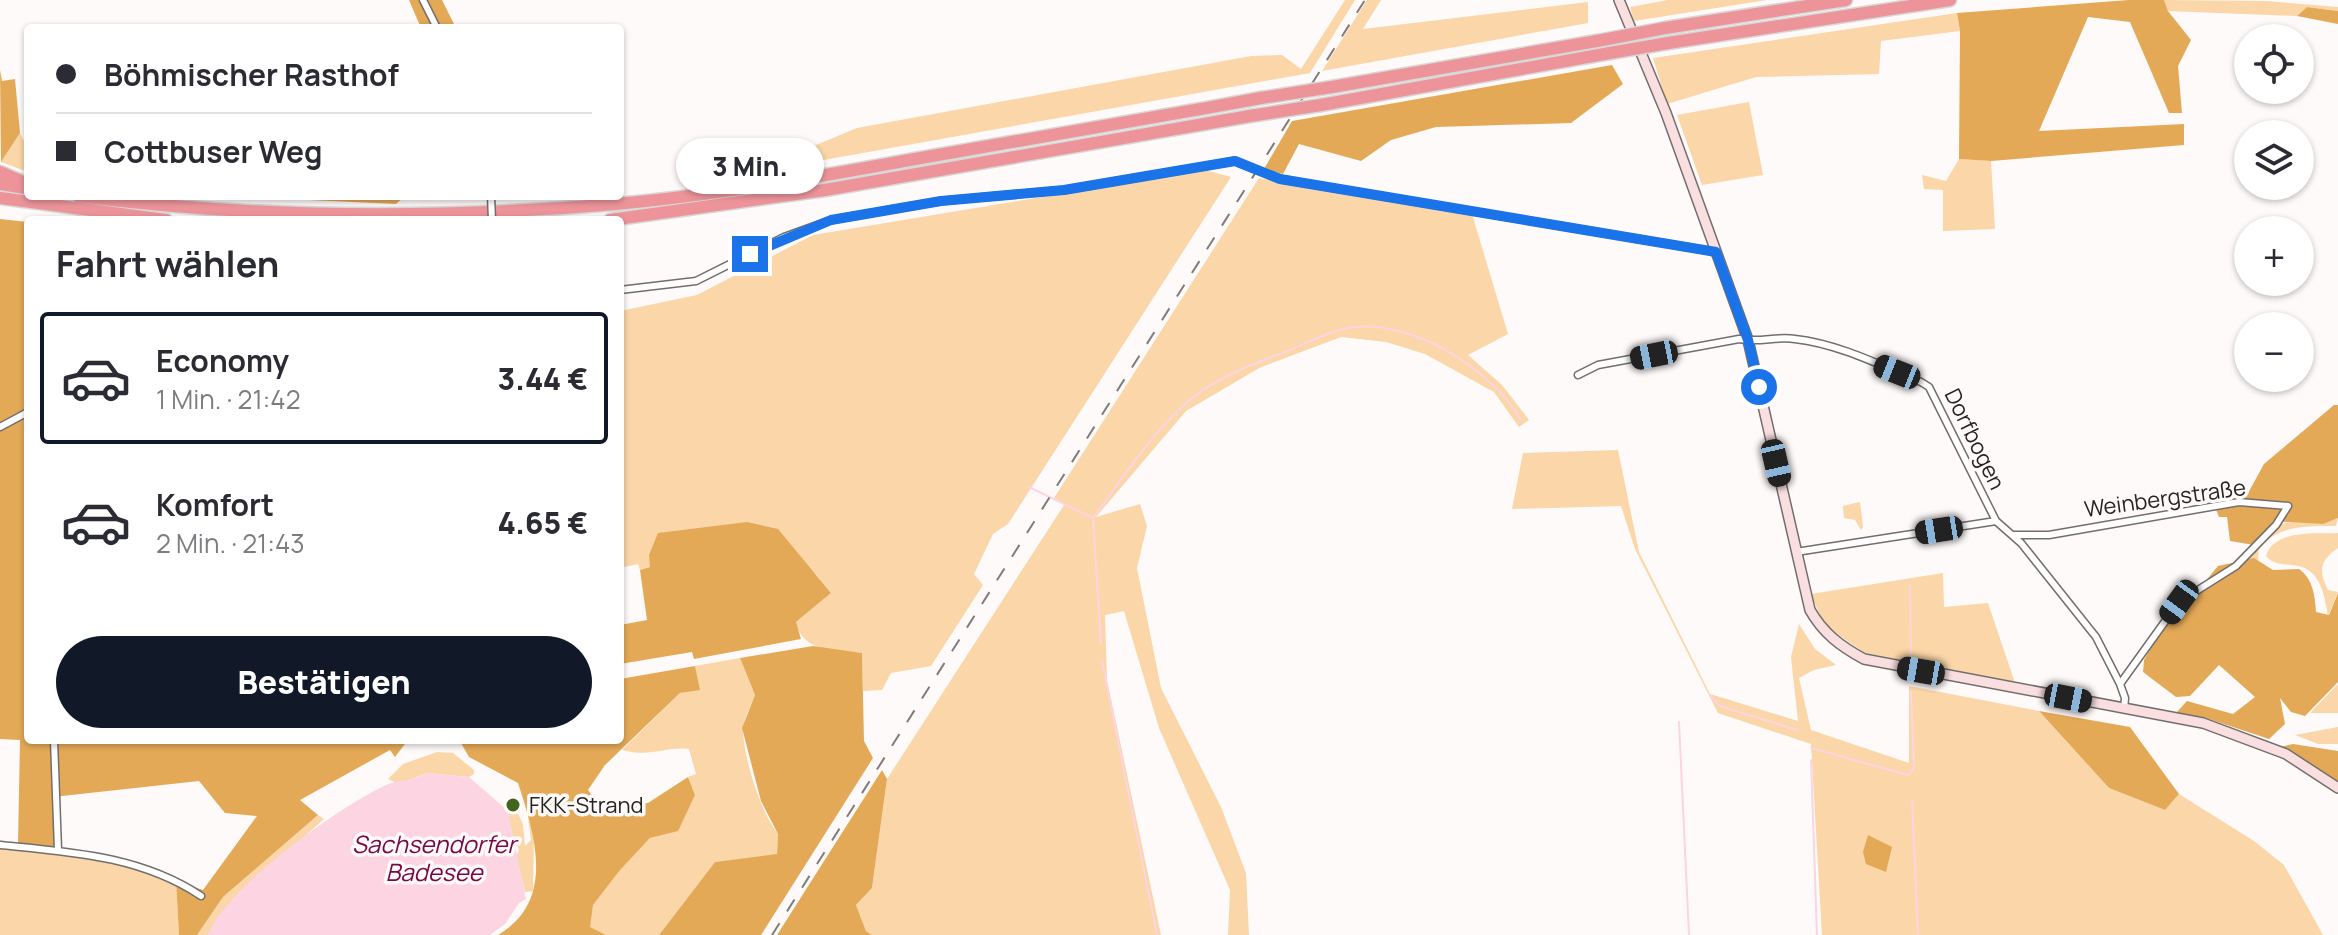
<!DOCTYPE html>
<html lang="de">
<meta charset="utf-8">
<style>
:root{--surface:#fff;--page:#f7f7f7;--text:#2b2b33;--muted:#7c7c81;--line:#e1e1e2;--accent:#111827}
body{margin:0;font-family:Manrope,sans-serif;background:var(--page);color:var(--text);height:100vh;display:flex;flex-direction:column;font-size:30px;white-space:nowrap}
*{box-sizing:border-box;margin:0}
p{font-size:26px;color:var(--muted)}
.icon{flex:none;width:44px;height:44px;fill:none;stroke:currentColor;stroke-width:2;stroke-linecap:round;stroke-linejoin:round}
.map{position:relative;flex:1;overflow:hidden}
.side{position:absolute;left:24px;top:216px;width:600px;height:528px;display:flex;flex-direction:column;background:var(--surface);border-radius:8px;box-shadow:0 2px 6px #0004}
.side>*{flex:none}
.hud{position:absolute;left:24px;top:24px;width:600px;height:176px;border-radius:8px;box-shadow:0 2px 6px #0004;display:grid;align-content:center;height:176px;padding:0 32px;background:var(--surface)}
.controls{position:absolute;left:2234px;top:24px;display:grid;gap:16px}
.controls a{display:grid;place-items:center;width:80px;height:80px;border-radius:50%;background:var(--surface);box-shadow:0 2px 6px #0004;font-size:40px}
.end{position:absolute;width:36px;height:36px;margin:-18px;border:10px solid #1a73e8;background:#fff;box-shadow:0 0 0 4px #fff}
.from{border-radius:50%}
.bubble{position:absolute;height:56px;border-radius:28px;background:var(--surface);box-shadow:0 2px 6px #0004;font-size:26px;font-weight:800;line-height:56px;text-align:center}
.car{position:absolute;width:24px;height:48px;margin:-24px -12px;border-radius:10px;box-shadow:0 0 6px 2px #0007;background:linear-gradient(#222 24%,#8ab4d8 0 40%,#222 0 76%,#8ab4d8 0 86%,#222 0)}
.hud b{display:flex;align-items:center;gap:28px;height:76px;font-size:30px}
.hud b+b{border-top:2px solid var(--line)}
.hud i{width:20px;height:20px;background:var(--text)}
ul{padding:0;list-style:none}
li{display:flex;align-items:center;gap:24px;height:132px;margin:0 16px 12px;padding:0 16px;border:4px solid transparent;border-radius:8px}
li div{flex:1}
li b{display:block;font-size:30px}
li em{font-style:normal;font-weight:800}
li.current{border-color:var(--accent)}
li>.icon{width:72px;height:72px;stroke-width:1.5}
h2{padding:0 32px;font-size:36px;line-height:96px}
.action{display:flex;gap:16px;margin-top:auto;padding:16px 32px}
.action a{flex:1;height:92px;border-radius:48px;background:var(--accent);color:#fff;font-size:32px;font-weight:800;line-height:92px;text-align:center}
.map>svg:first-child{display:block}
</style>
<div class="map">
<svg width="2338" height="935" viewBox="0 0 2338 935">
<rect width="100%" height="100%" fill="#fefaf9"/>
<path fill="#fad6a8" d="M 1345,0 L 1355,0 L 1310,73 L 734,176 L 731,167 L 763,154 L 792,155 L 857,128 L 1251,56 L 1282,55 L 1301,69 Z
M 1367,0 L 1381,0 L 1363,29 L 1588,2 L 1588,23 L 1322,71 Z
M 1668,0 L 1767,0 L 1634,21 L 1630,7 Z
M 2164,0 L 2266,1 L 2338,7 L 2338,11 L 2307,7 L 2297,16 L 2168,11 Z
M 1957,13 L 1960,31 L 1881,41 L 1879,74 L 1756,77 L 1667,104 L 1653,58 Z
M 1749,102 L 1763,175 L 1702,185 L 1677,115 Z
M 20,133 L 28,149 L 28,172 L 1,162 Z
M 1959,159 L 1991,161 L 1995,229 L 1943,231 L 1943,190 L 1924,189 L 1922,175 L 1946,181 Z
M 1205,170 L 1231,177 L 1008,524 L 993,534 L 974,574 L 983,585 L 931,666 L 891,673 L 882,690 L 863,691 L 862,653 C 832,649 807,654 795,623 L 831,593 L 815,573 L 650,567 L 640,570 L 638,564 L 620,568 L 620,311 L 697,295 L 813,235 Z
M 1259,178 L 1472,214 L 1508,334 L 1468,355 L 1502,385 L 1529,420 L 1519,427 L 1494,392 L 1425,354 L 1386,342 L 1341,337 L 1261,367 L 1186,411 L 1096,517 L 1140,504 L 1147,526 L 1137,568 L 1161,688 L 1221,807 L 1246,873 L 1249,935 L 1228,935 L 1230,890 L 1159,728 L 1124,611 L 1105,615 L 1107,680 L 1161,935 L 872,935 L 866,931 L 856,905 L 872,888 L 887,779 L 1064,505 L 1077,510 L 1054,498 Z
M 1618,450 L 1639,552 L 1710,694 L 1798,721 L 1791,657 L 1799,624 L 1815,649 L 1836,665 L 1814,670 L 1799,678 L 1811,730 L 1909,763 L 1909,686 L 2039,711 L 2109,788 L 2165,810 L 2179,794 L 2254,841 L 2284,865 L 2323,935 L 1822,935 L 1811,744 L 1718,713 L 1635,549 L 1621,506 L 1512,509 L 1523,453 Z
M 1860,502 L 1863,527 L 1861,530 L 1855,520 L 1844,518 L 1843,506 Z
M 2338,518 L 2336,526 C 2305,526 2283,525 2259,546 L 2258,561 L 2246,560 C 2255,550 2269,529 2282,524 C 2298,519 2318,525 2338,518 Z
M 2338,533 L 2338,548 C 2320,560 2318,571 2328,590 L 2338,592 L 2328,616 C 2319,543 2283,577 2266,556 C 2274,529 2316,534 2338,533 Z
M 1943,573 L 1944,607 L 1988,603 L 2015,683 L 1865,653 L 1824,625 L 1811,594 Z
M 740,658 L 755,695 C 751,706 742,721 743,732 C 745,762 760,811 778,834 L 777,855 L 715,862 L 659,935 L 606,935 L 589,927 L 593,905 L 619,870 L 650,838 L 676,831 L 695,795 L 688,777 L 696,774 L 689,749 C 663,746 653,758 622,750 L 680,693 L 699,689 L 695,666 Z
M 2338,684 L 2338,713 L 2310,713 Z
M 2338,727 L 2338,744 L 2318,744 L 2295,735 Z
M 437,752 L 453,753 L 474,770 L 474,774 L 469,777 L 427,773 L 399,784 L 388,779 L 403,764 Z
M 508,811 L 518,814 L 523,824 L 525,846 L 531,840 L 528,817 L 534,833 L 533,891 L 525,892 L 516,856 L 519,850 L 510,829 Z
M 318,815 L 324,819 L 228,906 L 208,935 L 197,935 L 223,897 Z
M 0,848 L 102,860 L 176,882 L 179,935 L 0,935 Z"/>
<path fill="#e4a957" d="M 409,0 L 442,0 L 456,28 L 421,28 Z
M 2129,0 L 2164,0 L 2168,11 L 2191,40 L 2178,66 L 2182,113 L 2169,113 L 2130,22 L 2088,17 L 2039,131 L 2184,124 L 2184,145 L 1991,161 L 1959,159 L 1960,31 L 1957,13 Z
M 2307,7 L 2338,11 L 2338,24 L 2297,16 Z
M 1612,65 L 1623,84 L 1571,123 L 1436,127 L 1391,140 L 1361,161 L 1299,144 L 1283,174 L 1264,169 L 1292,121 Z
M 0,70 L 2,81 L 15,79 L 20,133 L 1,162 Z
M 223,196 L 405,196 L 396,204 Z
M 0,219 L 28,222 L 28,740 L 408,740 L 395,757 L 390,750 L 300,800 L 318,815 L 223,897 L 197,935 L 179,935 L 176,881 L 203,890 L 257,816 L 225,813 L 199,781 L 53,797 L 55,847 L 18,843 L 20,740 L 0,739 Z
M 2334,405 L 2338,405 L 2338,518 L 2323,524 L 2273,521 L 2269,533 L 2254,545 L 2230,541 L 2227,517 L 2219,517 L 2213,502 L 2247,495 L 2264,464 Z
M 747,522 L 778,529 L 831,593 L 796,622 L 801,639 L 694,659 L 692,652 L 620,664 L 620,625 L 647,620 L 640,570 L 650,567 L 649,555 L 658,533 Z
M 2254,558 L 2273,570 L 2299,569 C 2313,579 2315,596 2316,612 L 2329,615 L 2338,593 L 2338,682 L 2305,716 L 2291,712 L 2280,698 L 2285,724 L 2269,739 L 2203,717 L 2176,713 L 2187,701 L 2233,714 L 2255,697 L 2219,665 L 2190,696 L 2176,697 L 2143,672 L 2144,660 L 2181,595 L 2189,588 L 2199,589 L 2218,566 Z
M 813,646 L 862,653 L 864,741 L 873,758 L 761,935 L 659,935 L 715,862 L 777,854 L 778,834 L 761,801 L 742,728 L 755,695 L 740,658 Z
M 695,666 L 700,690 L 680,693 L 605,765 L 588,790 L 597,802 L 648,803 L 688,777 L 695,795 L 678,831 L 650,838 L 620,870 L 593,905 L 590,927 L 606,935 L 498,935 C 556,901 535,835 518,783 L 469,757 L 461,743 L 452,740 L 620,740 L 620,679 Z
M 2039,711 L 2130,727 L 2179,794 L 2165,810 L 2109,788 Z
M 2293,744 L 2338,751 L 2338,783 L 2280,747 Z
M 882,770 L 887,779 L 872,888 L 856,905 L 866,931 L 872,935 L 777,935 Z
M 1868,835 L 1892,847 L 1886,872 L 1866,864 L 1863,852 Z"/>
<path fill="#fcd4e2" d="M 427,773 L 469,777 L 508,811 L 526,899 L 519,903 L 505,924 L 490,935 L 208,935 C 226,887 339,807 386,785 C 399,779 411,782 427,773 Z"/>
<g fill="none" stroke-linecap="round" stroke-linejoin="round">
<path stroke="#fcd4e2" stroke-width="2" d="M 1029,487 L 1093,518 L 1101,644
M 1093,518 C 1121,481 1149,436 1184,405 C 1210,381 1248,365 1280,354 C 1303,345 1330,330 1354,327 C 1415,321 1491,369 1521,420
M 1910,585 L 1911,654
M 1102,661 L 1157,935
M 1710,695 L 1720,706 L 1797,730
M 1679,722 L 1689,935
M 1811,748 L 1908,775 L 1914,768 L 1911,691
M 1811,760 L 1817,935
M 1912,801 L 1918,935"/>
<defs>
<path id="street" d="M 423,0 L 437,28
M 620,290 L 696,281 L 784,237 L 831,220 L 941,201 L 1064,190 L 1235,161 L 1280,179 L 1716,252
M 1578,375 L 1598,365 L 1739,339 C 1761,343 1775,336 1795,339 C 1839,344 1880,365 1921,382 L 1929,387 L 1996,521 L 2021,543 L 2096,637 L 2120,684
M 0,427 L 28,412
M 2013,535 L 2049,535 L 2239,502 L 2288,506
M 1796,552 L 1996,521
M 2124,709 L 2125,698 L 2120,684 L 2179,602 L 2236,566 L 2276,525 L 2288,506
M 54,740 L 58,850
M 0,845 C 71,852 141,856 201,896"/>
<path id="secondary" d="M 1619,0 L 1666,113 L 1748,340 L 1810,610 C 1823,633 1840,646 1864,659 L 2203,723 L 2286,754 L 2338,788"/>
<path id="highway" d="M 1665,28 L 1846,0
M 1668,43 L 1950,0
M 1332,87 L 1597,41
M 1321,105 L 1610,53
M 0,172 L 28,184
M 0,184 L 25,188
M 78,196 C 258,219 436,219 616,204 C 716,195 817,177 915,159 C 1031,139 1146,119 1261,98
M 0,198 L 166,220
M 610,220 L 825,190 L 1250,116"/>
</defs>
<use href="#street" stroke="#736e6c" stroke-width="9"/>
<use href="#secondary" stroke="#736e6c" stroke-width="12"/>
<use href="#highway" stroke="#d8d8d7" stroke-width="15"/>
<use href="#street" stroke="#fff" stroke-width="6"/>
<use href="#secondary" stroke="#fadfe1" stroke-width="9"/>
<use href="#highway" stroke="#ed949b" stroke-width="12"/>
<path stroke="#7f7c7b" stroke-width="2" stroke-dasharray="14 14" stroke-linecap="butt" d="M 772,935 L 1365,0"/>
<defs>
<path id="street-bridge" d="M 491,196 L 492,220"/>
<path id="highway-bridge" d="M 1597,41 L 1665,28
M 1610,53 L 1668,43
M 1261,98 L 1332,87
M 1250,116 L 1321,105"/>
</defs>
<use href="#street-bridge" stroke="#736e6c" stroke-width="9" stroke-linecap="butt"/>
<use href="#highway-bridge" stroke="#d8d8d7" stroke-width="15" stroke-linecap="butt"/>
<use href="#street-bridge" stroke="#fff" stroke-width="6"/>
<use href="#highway-bridge" stroke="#ed949b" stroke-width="12"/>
</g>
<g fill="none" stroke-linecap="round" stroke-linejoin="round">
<path stroke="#1a73e8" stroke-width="10" d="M 750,254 L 831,220 L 941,201 L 1064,190 L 1235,161 L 1280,179 L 1716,252 L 1748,340 L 1759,387"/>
</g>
<circle fill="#42641c" stroke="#fefaf9" stroke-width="3" cx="513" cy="805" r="8"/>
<g text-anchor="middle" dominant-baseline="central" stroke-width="7" stroke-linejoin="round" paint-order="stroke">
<g font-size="22" fill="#262423" stroke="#fefaf9">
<text transform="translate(1975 439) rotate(64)">Dorfbogen</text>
<text transform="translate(2165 498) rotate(-8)">Weinbergstraße</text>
</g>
<g font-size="22" fill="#262423" stroke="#fefaf9" text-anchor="start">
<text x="529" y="805">FKK-Strand</text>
</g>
<g font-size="24" font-style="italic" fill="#790645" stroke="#fefaf9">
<text x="434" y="843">Sachsendorfer<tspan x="434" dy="28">Badesee</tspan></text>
</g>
</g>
</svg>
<div class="controls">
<a><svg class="icon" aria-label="locate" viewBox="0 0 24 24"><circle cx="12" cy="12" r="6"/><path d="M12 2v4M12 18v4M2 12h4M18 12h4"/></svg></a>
<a><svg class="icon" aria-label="layers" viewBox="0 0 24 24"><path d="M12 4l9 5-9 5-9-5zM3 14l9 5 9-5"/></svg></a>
<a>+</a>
<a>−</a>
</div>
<i class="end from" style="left:1759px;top:387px"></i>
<i class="end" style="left:750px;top:254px"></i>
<div class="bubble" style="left:676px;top:138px;width:148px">3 Min.</div>
<i class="car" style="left:1654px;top:355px;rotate:259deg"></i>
<i class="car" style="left:1897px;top:372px;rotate:292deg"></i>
<i class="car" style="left:1776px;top:463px;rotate:167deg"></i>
<i class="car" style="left:1939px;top:530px;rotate:261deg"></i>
<i class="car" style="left:2179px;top:602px;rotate:216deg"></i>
<i class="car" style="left:1921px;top:671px;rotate:280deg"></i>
<i class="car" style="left:2068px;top:698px;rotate:101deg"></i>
<div class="hud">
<b><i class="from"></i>Böhmischer Rasthof</b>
<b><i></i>Cottbuser Weg</b>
</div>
<section class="side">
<h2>Fahrt wählen</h2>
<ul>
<li class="current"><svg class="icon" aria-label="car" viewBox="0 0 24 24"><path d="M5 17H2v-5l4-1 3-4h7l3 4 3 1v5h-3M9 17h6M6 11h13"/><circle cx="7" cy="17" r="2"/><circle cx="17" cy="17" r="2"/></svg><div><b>Economy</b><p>1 Min. · 21:42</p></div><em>3.44 €</em></li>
<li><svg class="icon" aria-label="car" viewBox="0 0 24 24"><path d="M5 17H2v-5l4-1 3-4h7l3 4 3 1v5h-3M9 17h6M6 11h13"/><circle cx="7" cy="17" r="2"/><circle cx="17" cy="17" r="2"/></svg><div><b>Komfort</b><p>2 Min. · 21:43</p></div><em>4.65 €</em></li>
</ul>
<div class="action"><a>Bestätigen</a></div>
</section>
</div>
